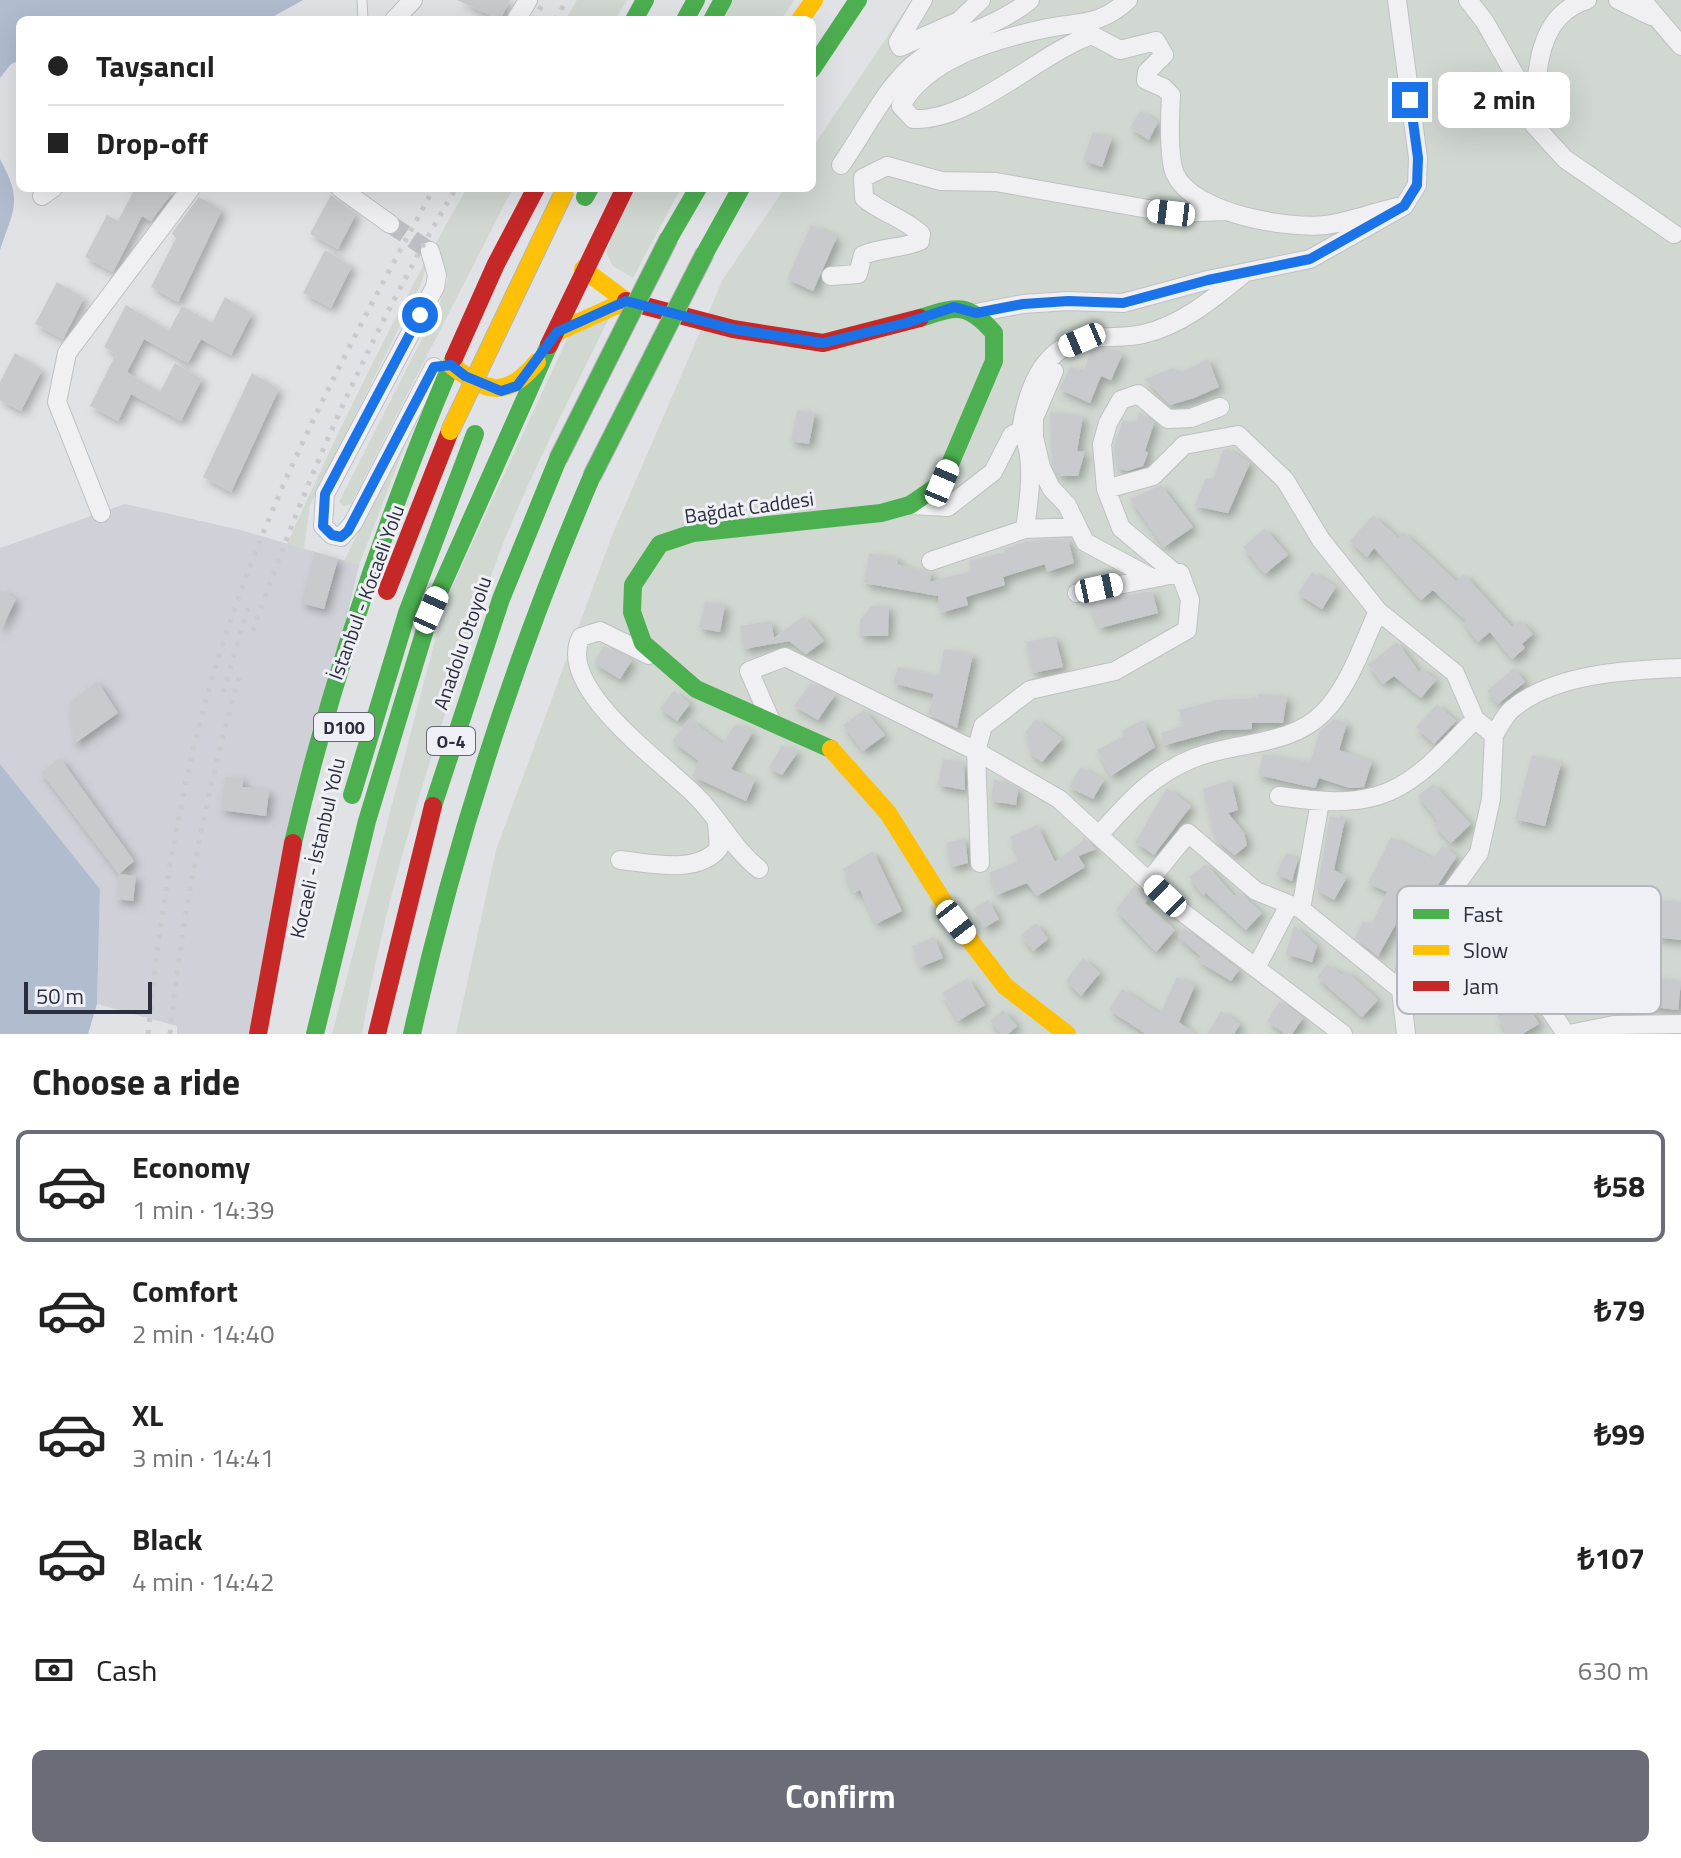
<!DOCTYPE html>
<meta charset="utf-8">
<style>
:root{--surface:#fff;--page:#f2f2f2;--text:#222;--muted:#767676;--line:#e0e0e0;--accent:#6a6d78}
body{margin:0;font-family:"Titillium Web",sans-serif;background:var(--page);color:var(--text);height:100vh;display:flex;flex-direction:column;font-size:30px;white-space:nowrap}
*{box-sizing:border-box;margin:0}
p{font-size:26px;color:var(--muted)}
.icon{flex:none;width:44px;height:44px;fill:none;stroke:currentColor;stroke-width:2;stroke-linecap:round;stroke-linejoin:round}
.map{position:relative;height:1034px;overflow:hidden}
.drawer{display:flex;flex-direction:column;background:var(--surface);flex:1}
.drawer>*{flex:none}
.top-card{position:absolute;left:16px;top:16px;width:800px;height:176px;border-radius:12px;box-shadow:0 8px 32px #0002;display:grid;align-content:center;height:176px;padding:0 32px;background:var(--surface)}
.scale{position:absolute;left:24px;bottom:20px;width:128px;box-sizing:border-box;padding-left:8px;border:4px solid #2a2e3d;border-top:0;font-size:22px;line-height:28px;white-space:nowrap;color:#2a2e3d;-webkit-text-stroke:6px #eff0f5;paint-order:stroke}
.end{position:absolute;width:36px;height:36px;margin:-18px;border:10px solid #1a73e8;background:#fff;box-shadow:0 0 0 4px #fff}
.from{border-radius:50%}
.bubble{position:absolute;height:56px;border-radius:12px;background:var(--surface);box-shadow:0 8px 32px #0002;font-size:26px;font-weight:700;line-height:56px;text-align:center}
.car{position:absolute;width:24px;height:48px;margin:-24px -12px;border-radius:10px;box-shadow:0 0 6px 2px #0007;background:linear-gradient(#fff 24%,#345 0 40%,#fff 0 76%,#345 0 86%,#fff 0)}
.top-card b{display:flex;align-items:center;gap:28px;height:76px;font-size:30px}
.top-card b+b{border-top:2px solid var(--line)}
.top-card i{width:20px;height:20px;background:var(--text)}
ul{padding:0;list-style:none}
li{display:flex;align-items:center;gap:24px;height:112px;margin:0 16px 12px;padding:0 16px;border:4px solid transparent;border-radius:12px}
li div{flex:1}
li b{display:block;font-size:30px}
li em{font-style:normal;font-weight:700}
li.active{border-color:var(--accent)}
li>.icon{width:72px;height:72px;stroke-width:1.5}
h2{padding:0 32px;font-size:36px;line-height:96px}
.pay{display:flex;align-items:center;gap:20px;height:88px;padding:0 32px;font-size:30px}
.pay p{margin-inline-start:auto}
.cta{display:flex;gap:16px;margin-top:auto;padding:16px 32px}
.cta a{flex:1;height:92px;border-radius:12px;background:var(--accent);color:#fff;font-size:32px;font-weight:700;line-height:92px;text-align:center}
.map>svg:first-child{display:block}
</style>
<div class="map">
<svg width="1681" height="1034" viewBox="0 0 1681 1034">
<defs>
<filter id="shadow"><feDropShadow dx="4.5" dy="4.5" stdDeviation="4" flood-color="#0004"/></filter>
</defs>
<rect width="100%" height="100%" fill="#e1e2e5"/>
<path fill="#d0d1d8" d="M 125,504 L 241,530 L 359,565 L 249,1034 L 177,1034 L 177,1026 L 97,1004 L 100,889 L 0,764 L 0,548 Z"/>
<path fill="#d0d8d1" d="M 577,0 L 627,0 L 615,20 L 565,20 Z
M 731,0 L 794,0 L 781,20 L 720,20 Z
M 912,0 L 1681,0 L 1681,1034 L 456,1034 L 496,850 L 613,533 L 723,279 L 785,188 L 812,188 L 812,148 Z
M 467,188 L 513,188 L 351,504 L 344,506 L 339,502 L 439,305 L 448,278 L 430,252 L 421,284 L 310,505 L 304,549 L 287,544 C 342,422 400,303 467,188 Z
M 633,188 L 681,188 L 633,278 L 613,266 L 606,253 Z
M 612,312 C 574,390 533,468 501,549 C 482,598 467,649 450,699 C 414,809 381,919 362,1034 L 332,1034 L 445,602 L 568,337 Z
M 417,414 L 359,565 L 344,561 Z"/>
<path fill="#b1bcce" d="M 0,0 L 303,0 L 267,20 L 20,20 L 20,60 L 11,64 L 0,78 Z
M 0,159 C 23,201 14,208 0,250 Z
M 0,764 L 100,889 L 97,1004 L 88,1034 L 0,1034 Z"/>
<path fill="#c9cacd" filter="url(#shadow)" d="M 457,0 L 510,0 L 500,20 Z
M 1140,111 L 1158,122 L 1149,140 L 1130,128 Z
M 1093,132 L 1112,138 L 1102,167 L 1083,160 Z
M 135,188 L 176,188 L 151,221 L 142,216 L 113,272 L 85,257 L 107,215 L 118,221 Z
M 331,195 L 356,214 L 338,249 L 310,234 Z
M 199,197 L 222,210 L 178,302 L 151,287 L 176,238 L 172,233 Z
M 811,225 L 837,237 L 813,291 L 787,279 Z
M 325,250 L 352,266 L 331,308 L 303,293 Z
M 57,282 L 84,298 L 63,339 L 35,324 Z
M 225,297 L 252,314 L 231,355 L 201,339 L 188,363 L 144,339 L 127,372 L 160,392 L 175,363 L 202,379 L 181,421 L 131,394 L 118,421 L 90,406 L 116,354 L 104,347 L 126,305 L 169,331 L 182,306 L 212,323 Z
M 1110,349 L 1122,355 L 1111,380 L 1101,376 L 1090,403 L 1059,389 L 1071,366 L 1083,373 L 1091,350 Z
M 15,353 L 42,370 L 21,411 L 0,400 L 0,382 Z
M 1208,359 L 1219,387 L 1194,398 L 1170,405 L 1145,379 L 1173,368 L 1177,374 Z
M 252,373 L 279,389 L 231,492 L 203,477 Z
M 797,410 L 815,413 L 809,444 L 791,441 Z
M 1050,412 L 1083,416 L 1077,451 L 1085,451 L 1078,476 L 1059,476 L 1052,463 Z
M 1139,412 L 1154,423 L 1145,451 L 1148,453 L 1143,466 L 1127,471 L 1116,467 L 1114,445 L 1123,421 L 1137,422 Z
M 1228,449 L 1250,463 L 1228,513 L 1194,506 L 1206,478 L 1213,480 L 1223,450 Z
M 1161,485 L 1193,527 L 1164,547 L 1130,499 Z
M 1373,515 L 1398,538 L 1403,532 L 1456,581 L 1464,574 L 1512,627 L 1520,620 L 1533,634 L 1522,644 L 1525,648 L 1512,659 L 1490,632 L 1478,642 L 1463,623 L 1466,621 L 1433,590 L 1421,600 L 1374,548 L 1367,557 L 1350,541 Z
M 1265,528 L 1288,555 L 1265,574 L 1243,547 Z
M 1068,539 L 1074,563 L 1047,572 L 1045,564 L 1003,577 L 1005,585 L 966,597 L 968,605 L 940,613 L 938,596 L 864,583 L 869,553 L 898,558 L 897,564 L 931,573 L 930,582 L 972,571 L 969,561 L 1005,552 L 1004,549 L 1027,541 Z
M 315,552 L 338,559 L 324,609 L 301,603 Z
M 1312,572 L 1336,587 L 1322,609 L 1298,594 Z
M 0,590 L 16,599 L 0,632 Z
M 1152,591 L 1158,613 L 1100,628 L 1088,603 Z
M 705,601 L 725,605 L 720,632 L 699,628 Z
M 871,606 L 889,606 L 888,636 L 860,636 L 860,620 Z
M 804,616 L 824,641 L 806,654 L 789,641 L 744,649 L 740,626 L 771,621 L 774,638 Z
M 1055,636 L 1063,667 L 1033,673 L 1026,642 Z
M 1397,642 L 1419,672 L 1422,669 L 1436,680 L 1421,698 L 1394,676 L 1383,684 L 1368,664 Z
M 604,646 L 632,660 L 620,679 L 594,663 Z
M 944,649 L 973,654 L 957,728 L 928,714 L 934,694 L 893,683 L 898,667 L 939,677 Z
M 1514,668 L 1525,682 L 1498,704 L 1487,691 Z
M 97,681 L 118,713 L 74,744 L 70,702 Z
M 811,683 L 835,695 L 818,720 L 794,706 Z
M 674,691 L 690,704 L 677,721 L 660,708 Z
M 1258,694 L 1287,696 L 1283,723 L 1252,723 L 1252,729 L 1221,730 L 1165,745 L 1161,733 L 1184,726 L 1179,710 L 1218,700 L 1258,698 Z
M 1437,704 L 1456,721 L 1434,744 L 1416,727 Z
M 864,710 L 885,735 L 863,751 L 843,725 Z
M 689,719 L 722,744 L 735,724 L 753,732 L 731,769 L 755,780 L 746,801 L 692,776 L 699,761 L 672,741 Z
M 1036,719 L 1062,739 L 1042,762 L 1031,754 L 1026,731 Z
M 1334,719 L 1347,723 L 1339,750 L 1372,761 L 1364,787 L 1350,788 L 1319,778 L 1315,788 L 1258,775 L 1263,754 L 1310,762 L 1320,731 Z
M 1143,720 L 1155,747 L 1111,776 L 1097,750 L 1124,736 L 1122,731 Z
M 782,745 L 798,752 L 782,775 L 769,768 Z
M 1532,755 L 1561,763 L 1545,826 L 1515,819 Z
M 60,758 L 134,861 L 119,874 L 41,772 Z
M 943,759 L 964,763 L 965,790 L 938,785 Z
M 1080,767 L 1104,780 L 1093,799 L 1069,787 Z
M 225,777 L 243,778 L 242,787 L 269,790 L 266,816 L 221,810 Z
M 994,779 L 1018,789 L 1016,805 L 991,801 Z
M 1231,780 L 1238,810 L 1228,813 L 1244,833 L 1247,845 L 1235,855 L 1217,841 L 1203,789 Z
M 1433,784 L 1471,824 L 1451,843 L 1434,825 L 1438,821 L 1418,796 Z
M 1167,788 L 1191,806 L 1154,855 L 1135,842 Z
M 1341,814 L 1345,819 L 1334,870 L 1347,877 L 1334,900 L 1317,890 L 1330,816 L 1339,818 Z
M 1037,825 L 1055,862 L 1083,841 L 1083,837 L 1096,849 L 1078,856 L 1085,867 L 1037,896 L 1027,883 L 997,895 L 989,873 L 1020,860 L 1010,837 Z
M 1391,837 L 1433,859 L 1442,846 L 1457,856 L 1430,897 L 1416,888 L 1378,956 L 1355,938 L 1363,921 L 1371,925 L 1387,892 L 1368,883 Z
M 965,838 L 968,863 L 951,867 L 946,843 Z
M 873,851 L 902,911 L 876,924 L 860,890 L 854,893 L 843,869 Z
M 1286,853 L 1298,859 L 1292,881 L 1276,874 Z
M 1206,864 L 1234,896 L 1238,891 L 1262,913 L 1246,930 L 1206,893 L 1203,895 L 1189,877 Z
M 119,874 L 136,876 L 133,901 L 116,899 Z
M 1135,885 L 1149,898 L 1145,903 L 1175,930 L 1156,952 L 1116,910 Z
M 988,900 L 999,919 L 984,928 L 973,909 Z
M 1660,900 L 1681,902 L 1681,940 L 1655,937 Z
M 1036,923 L 1048,939 L 1033,951 L 1021,935 Z
M 1294,925 L 1317,946 L 1312,962 L 1286,954 Z
M 1184,928 L 1239,970 L 1231,981 L 1198,961 L 1201,956 L 1178,937 Z
M 934,937 L 943,958 L 920,967 L 912,946 Z
M 1083,958 L 1100,973 L 1081,996 L 1066,981 Z
M 1504,963 L 1517,982 L 1519,991 L 1516,993 L 1520,993 L 1539,1024 L 1522,1034 L 1507,1034 L 1497,1016 L 1510,1008 L 1483,973 L 1495,964 Z
M 1327,964 L 1342,975 L 1346,971 L 1378,1000 L 1362,1017 L 1317,977 Z
M 1177,977 L 1195,985 L 1179,1022 L 1196,1034 L 1146,1034 L 1109,1010 L 1122,989 L 1160,1014 Z
M 1649,977 L 1681,981 L 1678,1010 L 1646,1006 Z
M 968,978 L 985,1005 L 958,1021 L 942,993 Z
M 1280,1001 L 1303,1018 L 1292,1034 L 1285,1034 L 1267,1021 Z
M 1003,1010 L 1017,1026 L 1008,1034 L 1001,1034 L 990,1021 Z
M 1221,1011 L 1240,1024 L 1234,1034 L 1207,1034 Z"/>
<g fill="none" stroke-linecap="round" stroke-linejoin="round">
<path stroke="#bcbec3" stroke-width="18" stroke-dasharray="18 9" stroke-linecap="butt" d="M 390,224 L 430,251"/>
<defs>
<path id="lane" d="M 362,0 L 363,20"/>
<path id="street" d="M 923,0 L 898,42 L 900,47 L 959,21 L 981,0
M 1128,0 C 1099,27 1079,21 1043,29 C 993,40 926,59 901,106 L 913,119 C 971,122 1039,53 1092,35 L 1120,50 L 1156,41 L 1164,55 L 1147,72 L 1146,80 L 1164,88 L 1171,95 C 1170,114 1168,158 1175,174 C 1194,214 1287,229 1326,225 C 1352,222 1378,210 1404,206
M 1468,0 L 1485,22 L 1520,84 L 1534,125 L 1565,159 L 1674,234
M 1618,0 L 1651,16
M 1642,0 L 1681,46
M 394,20 L 413,0
M 516,20 L 528,0
M 1535,116 C 1536,73 1537,15 1587,0
M 841,165 C 863,134 889,81 919,60 C 953,35 998,27 1030,0
M 340,188 L 390,224
M 42,196 L 53,188
M 430,251 L 437,275 L 435,287 L 325,494 L 323,526 L 332,535 L 341,537 L 353,523 L 434,367
M 831,276 L 858,274 L 863,255 C 882,247 901,249 920,241 L 921,234 C 904,218 882,213 864,198 L 863,178 L 887,166 L 941,181 L 996,182 L 1171,213 L 1226,211
M 976,313 L 1023,304 L 1068,301 L 1123,303 L 1208,280 L 1310,259 L 1404,206 L 1417,185 L 1418,158 L 1397,0
M 1054,371 L 1034,418 L 1034,437 L 1041,467 L 1051,488 L 1067,505 L 1085,542 L 1152,578
M 1021,430 C 1027,393 1040,350 1082,340 C 1101,335 1123,339 1143,334 C 1180,326 1213,299 1242,275
M 1106,489 L 1153,476 L 1184,445 L 1238,435 L 1285,480 L 1321,540 L 1378,611 L 1455,673 L 1475,719 L 1494,735 L 1491,799 L 1479,853 L 1410,949 L 1401,990 L 1406,1034
M 910,505 L 948,507 L 993,472 L 1012,435 L 1021,430 C 1036,455 1029,501 1025,529 L 931,561
M 101,513 L 57,402 L 67,353 L 191,188
M 1025,529 L 1078,527
M 1176,574 L 1121,528 L 1106,489 L 1102,444 L 1108,423 L 1121,400 L 1138,394 L 1168,419 L 1191,418 L 1220,407
M 649,655 L 600,631 L 581,637 C 555,688 664,763 696,796 C 720,819 732,848 759,869
M 771,721 L 749,671 L 785,657 L 976,751 L 1059,799 L 1181,911 L 1343,1034
M 1494,735 C 1499,727 1505,715 1512,709 C 1555,673 1628,670 1681,668
M 1279,796 C 1382,812 1406,793 1475,719
M 1100,834 C 1128,802 1153,774 1194,758 C 1237,741 1289,747 1323,713 C 1349,687 1363,644 1378,611
M 620,860 C 650,863 698,875 719,848 L 717,823
M 980,863 L 976,751 L 983,726 L 1030,690 L 1115,671 L 1187,630 L 1190,600 L 1180,573 L 1077,593
M 1149,881 L 1188,833 L 1256,891 L 1301,909 L 1401,990
M 1301,909 L 1320,802
M 1410,949 L 1470,954 L 1510,950 L 1575,922 L 1615,915
M 1510,950 L 1566,1034
M 1256,968 L 1289,905
M 1569,1034 L 1614,1025 L 1681,1024"/>
</defs>
<use href="#lane" stroke="#bfc0c3" stroke-width="11"/>
<use href="#street" stroke="#bfc0c3" stroke-width="20"/>
<use href="#lane" stroke="#f0f0f3" stroke-width="9"/>
<use href="#street" stroke="#f0f0f3" stroke-width="18"/>
<path stroke="#4caf50" stroke-width="18" d="M 634,20 L 645,0
M 685,20 L 696,0
M 712,20 L 723,0
M 812,69 L 858,0
M 585,197 L 590,188
M 669,238 L 698,188
M 705,253 L 741,188
M 831,749 L 696,689 L 643,643 L 632,612 L 633,585 L 660,544 L 693,533 L 881,513 L 910,505 L 942,483 L 994,361 L 994,333 C 967,302 957,306 920,318
M 352,795 L 407,613 L 475,434
M 433,806 L 501,599 L 558,459
M 293,843 C 332,676 387,515 454,358
M 315,1034 L 367,821 L 431,610 L 549,345
M 412,1034 C 455,842 514,657 592,476"/>
<path stroke="#ffc107" stroke-width="18" d="M 800,20 L 814,0
M 557,332 L 626,301 L 583,269
M 451,365 C 486,392 506,400 537,362
M 831,749 L 888,813 L 956,922 L 1005,986 L 1067,1034"/>
<path stroke="#c62828" stroke-width="18" d="M 626,301 L 733,329 L 823,343 L 920,318
M 549,345 L 625,188
M 454,358 L 496,264 L 536,188
M 387,591 L 450,431
M 258,1034 L 293,843
M 377,1034 L 433,806"/>
<path stroke="#cacacd" stroke-width="5" stroke-dasharray="4 8" stroke-linecap="butt" d="M 533,20 L 545,0
M 555,20 L 567,0
M 253,631 C 306,477 373,328 456,188
M 223,692 L 248,608
M 148,1034 C 161,901 183,764 225,637 C 276,480 355,333 434,188
M 170,1034 C 182,912 206,794 239,677"/>
<defs>
<path id="fast-bridge" d="M 558,459 L 669,238
M 592,476 L 705,253"/>
<path id="slow-bridge" d="M 450,431 L 565,190"/>
</defs>
<use href="#fast-bridge" stroke="#b3b5ba" stroke-width="20" stroke-linecap="butt"/>
<use href="#slow-bridge" stroke="#b3b5ba" stroke-width="20" stroke-linecap="butt"/>
<use href="#fast-bridge" stroke="#4caf50" stroke-width="18"/>
<use href="#slow-bridge" stroke="#ffc107" stroke-width="18"/>
</g>
<g fill="none" stroke-linecap="round" stroke-linejoin="round">
<path stroke="#1a73e8" stroke-width="10" d="M 420,315 L 325,494 L 323,526 L 332,535 L 341,537 L 348,531 L 434,367 L 451,365 L 465,376 L 501,391 L 517,386 L 557,332 L 626,301 L 733,329 L 823,343 L 906,323 L 954,307 L 976,313 L 1023,304 L 1068,301 L 1123,303 L 1208,280 L 1310,259 L 1404,206 L 1417,185 L 1418,158 L 1410,100"/>
</g>
<g text-anchor="middle" dominant-baseline="central" stroke-width="6" stroke-linejoin="round" paint-order="stroke">
<g fill="#eff0f5" stroke="#656874" stroke-width="2">
<rect x="314" y="713" width="60" height="28" rx="6"/>
<rect x="427" y="727" width="48" height="28" rx="6"/>
</g>
<g font-size="18" font-weight="bold" fill="#2a2e3d">
<text x="344" y="727">D100</text>
<text x="451" y="741">O-4</text>
</g>
<g font-size="20" fill="#2a2e3d" stroke="#eff0f5">
<text transform="translate(749 507) rotate(-8)">Bağdat Caddesi</text>
<text transform="translate(366 592) rotate(-70)">İstanbul - Kocaeli Yolu</text>
<text transform="translate(462 643) rotate(-71)">Anadolu Otoyolu</text>
<text transform="translate(317 848) rotate(-77)">Kocaeli - İstanbul Yolu</text>
</g>
</g>
<rect x="1397" y="886" width="264" height="128" rx="12" fill="#eff0f5" stroke="#b4b6be" stroke-width="2"/>
<rect x="1413" y="909" width="36" height="10" fill="#4caf50"/>
<rect x="1413" y="945" width="36" height="10" fill="#ffc107"/>
<rect x="1413" y="981" width="36" height="10" fill="#c62828"/>
<g font-size="22" fill="#2a2e3d">
<text x="1463" y="922">Fast</text>
<text x="1463" y="958">Slow</text>
<text x="1463" y="994">Jam</text>
</g>
</svg>
<div class="scale">50 m</div>
<i class="end from" style="left:420px;top:315px"></i>
<i class="end" style="left:1410px;top:100px"></i>
<div class="bubble" style="left:1438px;top:72px;width:132px">2 min</div>
<i class="car" style="left:1171px;top:213px;rotate:277deg"></i>
<i class="car" style="left:1082px;top:340px;rotate:247deg"></i>
<i class="car" style="left:942px;top:483px;rotate:23deg"></i>
<i class="car" style="left:1099px;top:588px;rotate:78deg"></i>
<i class="car" style="left:431px;top:610px;rotate:24deg"></i>
<i class="car" style="left:1165px;top:896px;rotate:314deg"></i>
<i class="car" style="left:956px;top:922px;rotate:142deg"></i>
<div class="top-card">
<b><i class="from"></i>Tavşancıl</b>
<b><i></i>Drop-off</b>
</div>
</div>
<section class="drawer">
<h2>Choose a ride</h2>
<ul>
<li class="active"><svg class="icon" aria-label="car" viewBox="0 0 24 24"><path d="M5 17H2v-5l4-1 3-4h7l3 4 3 1v5h-3M9 17h6M6 11h13"/><circle cx="7" cy="17" r="2"/><circle cx="17" cy="17" r="2"/></svg><div><b>Economy</b><p>1 min · 14:39</p></div><em>₺58</em></li>
<li><svg class="icon" aria-label="car" viewBox="0 0 24 24"><path d="M5 17H2v-5l4-1 3-4h7l3 4 3 1v5h-3M9 17h6M6 11h13"/><circle cx="7" cy="17" r="2"/><circle cx="17" cy="17" r="2"/></svg><div><b>Comfort</b><p>2 min · 14:40</p></div><em>₺79</em></li>
<li><svg class="icon" aria-label="car" viewBox="0 0 24 24"><path d="M5 17H2v-5l4-1 3-4h7l3 4 3 1v5h-3M9 17h6M6 11h13"/><circle cx="7" cy="17" r="2"/><circle cx="17" cy="17" r="2"/></svg><div><b>XL</b><p>3 min · 14:41</p></div><em>₺99</em></li>
<li><svg class="icon" aria-label="car" viewBox="0 0 24 24"><path d="M5 17H2v-5l4-1 3-4h7l3 4 3 1v5h-3M9 17h6M6 11h13"/><circle cx="7" cy="17" r="2"/><circle cx="17" cy="17" r="2"/></svg><div><b>Black</b><p>4 min · 14:42</p></div><em>₺107</em></li>
</ul>
<div class="pay"><svg class="icon" aria-label="cash" viewBox="0 0 24 24"><path d="M3 7h18v10H3z"/><circle cx="12" cy="12" r="2"/></svg>Cash<p>630 m</p></div>
<div class="cta"><a>Confirm</a></div>
</section>
